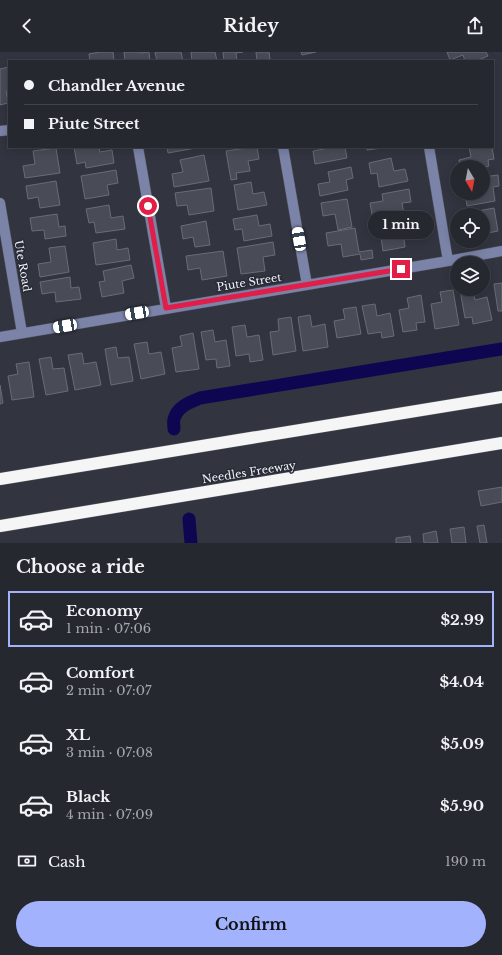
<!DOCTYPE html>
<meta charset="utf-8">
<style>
:root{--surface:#262830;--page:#2e3038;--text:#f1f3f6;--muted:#a4a6ab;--line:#42444c;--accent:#a2b2fd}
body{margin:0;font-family:"Libre Baskerville",serif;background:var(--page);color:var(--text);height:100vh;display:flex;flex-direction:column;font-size:15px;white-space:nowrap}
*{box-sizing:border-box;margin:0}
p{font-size:13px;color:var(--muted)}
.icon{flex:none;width:22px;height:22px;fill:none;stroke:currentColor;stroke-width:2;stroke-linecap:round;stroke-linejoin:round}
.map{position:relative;height:491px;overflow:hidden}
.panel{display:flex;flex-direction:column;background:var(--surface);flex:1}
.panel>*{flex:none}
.banner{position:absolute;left:8px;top:8px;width:486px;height:88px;border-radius:0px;box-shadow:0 2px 10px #0003,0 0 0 1px var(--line);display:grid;align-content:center;height:88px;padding:0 16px;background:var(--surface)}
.needle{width:26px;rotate:170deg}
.buttons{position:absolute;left:450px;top:108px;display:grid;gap:8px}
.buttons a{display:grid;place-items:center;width:40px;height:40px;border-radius:50%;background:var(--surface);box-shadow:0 2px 10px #0003,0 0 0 1px var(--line);font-size:20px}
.end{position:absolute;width:18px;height:18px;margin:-9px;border:5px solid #e11d48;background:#fff;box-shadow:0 0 0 2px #fff}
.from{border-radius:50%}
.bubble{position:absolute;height:28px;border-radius:14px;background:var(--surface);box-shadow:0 2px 10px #0003,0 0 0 1px var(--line);font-size:13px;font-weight:700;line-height:28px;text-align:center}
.car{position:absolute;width:12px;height:24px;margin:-12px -6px;border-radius:5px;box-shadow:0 0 3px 1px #0007;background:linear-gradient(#fff 24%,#345 0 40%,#fff 0 76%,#345 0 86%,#fff 0)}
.banner b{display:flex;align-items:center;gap:14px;height:38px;font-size:15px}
.banner b+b{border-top:1px solid var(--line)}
.banner i{width:10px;height:10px;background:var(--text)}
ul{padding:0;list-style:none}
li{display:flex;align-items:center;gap:12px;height:56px;margin:0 8px 6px;padding:0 8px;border:2px solid transparent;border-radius:0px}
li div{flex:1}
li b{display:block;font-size:15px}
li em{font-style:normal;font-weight:700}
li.selected{border-color:var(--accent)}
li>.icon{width:36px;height:36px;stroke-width:1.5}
h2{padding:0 16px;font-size:18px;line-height:48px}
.pay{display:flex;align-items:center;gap:10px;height:44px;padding:0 16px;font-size:15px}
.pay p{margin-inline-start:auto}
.cta{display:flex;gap:8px;margin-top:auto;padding:8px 16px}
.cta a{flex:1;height:46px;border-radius:24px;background:var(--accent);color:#111;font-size:16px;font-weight:700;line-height:46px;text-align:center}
header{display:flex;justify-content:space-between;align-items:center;height:52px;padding:0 16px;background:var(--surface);font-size:18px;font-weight:700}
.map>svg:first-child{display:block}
</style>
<header><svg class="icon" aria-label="back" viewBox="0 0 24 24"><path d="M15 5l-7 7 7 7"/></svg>Ridey<svg class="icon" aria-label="share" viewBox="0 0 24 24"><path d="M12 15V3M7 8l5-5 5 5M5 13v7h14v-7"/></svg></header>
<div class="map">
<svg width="502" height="491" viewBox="0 0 502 491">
<rect width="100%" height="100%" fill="#323540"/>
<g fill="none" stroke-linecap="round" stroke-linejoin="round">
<path stroke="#0f0651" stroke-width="13" d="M 174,377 C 174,374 173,370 174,367 C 177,355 190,350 200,346 L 502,297
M 189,467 L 191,491"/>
</g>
<path fill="#494c57" stroke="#696c78" d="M 100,0 L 113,0 L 114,9 L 90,9 L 89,2 Z
M 124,0 L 140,0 L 140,1 L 149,0 L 150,9 L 125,9 Z
M 155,0 L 181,0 L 183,9 L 157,9 Z
M 191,0 L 215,0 L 217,9 L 192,9 Z
M 223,0 L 243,0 L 236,1 L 237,9 L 224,9 Z
M 256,0 L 269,0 L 270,7 L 257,9 Z
M 301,0 L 316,0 L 302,3 Z
M 447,0 L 486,0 L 488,4 L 476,9 L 465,9 L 463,3 L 450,8 Z
M 9,15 L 9,39 L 6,39 L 8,51 L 0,53 L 0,17 Z
M 74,95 L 99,95 L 100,100 L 112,98 L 114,111 L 86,116 L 85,110 L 77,112 Z
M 167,95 L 196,95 L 196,96 L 168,101 Z
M 253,95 L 257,95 L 259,107 L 248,109 L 250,119 L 236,121 L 237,127 L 231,128 L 226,99 Z
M 324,95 L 345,95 L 347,106 L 315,112 L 313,99 L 324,97 Z
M 367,95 L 390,95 L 367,98 Z
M 469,95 L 492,95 L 494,107 L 488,108 L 489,114 L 483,116 L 460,115 L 459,108 L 471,105 Z
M 56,96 L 60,121 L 25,126 L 23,114 L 35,112 L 33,99 Z
M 204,103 L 209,129 L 174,135 L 172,122 L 183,120 L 180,108 Z
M 391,106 L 394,119 L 405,117 L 408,129 L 379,135 L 377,121 L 371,122 L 369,111 Z
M 351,115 L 353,126 L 346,128 L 348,138 L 320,144 L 318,132 L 330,130 L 328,120 Z
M 116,118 L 118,131 L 107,133 L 109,143 L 85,147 L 81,124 Z
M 498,123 L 499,134 L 493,135 L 495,149 L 467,154 L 465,141 L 483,141 L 483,125 Z
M 56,129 L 60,153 L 40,156 L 38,145 L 28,147 L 26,134 Z
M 251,130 L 253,142 L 264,140 L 267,153 L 238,158 L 234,133 Z
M 211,136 L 214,159 L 189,163 L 187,153 L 177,154 L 175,141 Z
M 409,137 L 411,150 L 402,151 L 404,162 L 373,168 L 370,151 L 383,149 L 382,142 Z
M 347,147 L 352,175 L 338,178 L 335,162 L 323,164 L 321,151 Z
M 109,153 L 111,166 L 123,164 L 125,177 L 96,181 L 94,170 L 89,171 L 86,157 Z
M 494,156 L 498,179 L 483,182 L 483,163 L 479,163 L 478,159 Z
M 57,162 L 59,175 L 65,174 L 66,184 L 45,187 L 44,178 L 32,179 L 30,166 Z
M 257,163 L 259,174 L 270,172 L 272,184 L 244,189 L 242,177 L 235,178 L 233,167 Z
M 414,167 L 416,177 L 403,179 L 405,195 L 383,199 L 379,173 Z
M 206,169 L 210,193 L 195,195 L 193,185 L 183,187 L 181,174 Z
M 355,176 L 359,200 L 372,198 L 373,206 L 361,208 L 360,202 L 343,205 L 341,192 L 328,194 L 326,181 Z
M 116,187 L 117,198 L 128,196 L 130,208 L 96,213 L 93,191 Z
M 273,190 L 275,203 L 263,205 L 265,219 L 241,222 L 237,196 Z
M 65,194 L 69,220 L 40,225 L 38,212 L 51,210 L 49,196 Z
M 223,199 L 227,224 L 202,228 L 200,216 L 188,218 L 186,204 Z
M 131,213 L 134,226 L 122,229 L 124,241 L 102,245 L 99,230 L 105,229 L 103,219 Z
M 70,225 L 71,236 L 79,235 L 81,247 L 56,250 L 55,240 L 42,242 L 40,230 Z
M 502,231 L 502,259 L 498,259 L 494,232 Z
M 464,237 L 473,237 L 475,248 L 487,245 L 492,268 L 473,272 L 472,265 L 465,266 L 460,238 Z
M 453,238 L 459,273 L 435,277 L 431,252 L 442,250 L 440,240 Z
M 421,243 L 425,270 L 416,271 L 417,278 L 403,280 L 399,258 L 409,256 L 407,246 Z
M 375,252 L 377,264 L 390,261 L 394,284 L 382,286 L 381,280 L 368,282 L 362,254 Z
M 356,255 L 361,282 L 337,286 L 334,269 L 345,267 L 343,257 Z
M 310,263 L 312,275 L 325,272 L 328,295 L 303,299 L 298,265 Z
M 291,265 L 296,299 L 273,303 L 270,280 L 279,279 L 278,267 Z
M 245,273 L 247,285 L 259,283 L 263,308 L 250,310 L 249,302 L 236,304 L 232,275 Z
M 213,278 L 215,290 L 226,288 L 230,314 L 217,316 L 216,307 L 206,308 L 201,280 Z
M 193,281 L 199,317 L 176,320 L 172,296 L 182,294 L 180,284 Z
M 147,290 L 149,302 L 161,300 L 165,322 L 141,327 L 134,292 Z
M 116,295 L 118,306 L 129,305 L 133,329 L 111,333 L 105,297 Z
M 82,301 L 84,312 L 96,310 L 101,333 L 75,338 L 68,303 Z
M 51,305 L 53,317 L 64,316 L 68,339 L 46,343 L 39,307 Z
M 29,310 L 34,345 L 12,348 L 8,324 L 18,322 L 16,312 Z
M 0,333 L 3,351 L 0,352 Z
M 502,435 L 502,450 L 481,454 L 478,439 Z
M 484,473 L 487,491 L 480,491 L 477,474 Z
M 464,475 L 466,491 L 452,491 L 450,477 Z
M 436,479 L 438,491 L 424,491 L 423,482 Z
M 410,484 L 411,491 L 396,491 L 396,486 Z"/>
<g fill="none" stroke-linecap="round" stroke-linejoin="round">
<defs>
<path id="minor" d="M 0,79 L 9,78
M 138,95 L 166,256
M 283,95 L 307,233
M 429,95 L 448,209
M 0,151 L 22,281
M 0,285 L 448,209 L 502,199"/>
<path id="highway" d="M 0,427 L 502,345
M 0,474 L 502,391"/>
</defs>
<use href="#minor" stroke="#50535d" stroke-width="11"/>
<use href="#highway" stroke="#50535d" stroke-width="13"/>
<use href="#minor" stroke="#7b84a8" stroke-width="10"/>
<use href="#highway" stroke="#f5f5f5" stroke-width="12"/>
</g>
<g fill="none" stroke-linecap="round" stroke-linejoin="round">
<path stroke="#e11d48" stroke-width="5" d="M 148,154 L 166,256 L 401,217"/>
</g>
<g text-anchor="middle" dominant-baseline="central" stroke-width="3" stroke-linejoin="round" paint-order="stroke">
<g font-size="11" fill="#eff1f8" stroke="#282b35">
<text transform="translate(23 214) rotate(80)">Ute Road</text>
<text transform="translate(249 230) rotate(-9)">Piute Street</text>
<text transform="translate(249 420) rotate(-9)">Needles Freeway</text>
</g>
</g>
</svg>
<div class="buttons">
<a><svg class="needle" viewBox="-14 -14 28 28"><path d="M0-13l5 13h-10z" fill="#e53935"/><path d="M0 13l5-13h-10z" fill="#a4a6ab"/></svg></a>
<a><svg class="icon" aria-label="locate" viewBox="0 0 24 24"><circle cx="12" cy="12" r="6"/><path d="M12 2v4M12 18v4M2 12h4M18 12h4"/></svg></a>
<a><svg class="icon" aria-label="layers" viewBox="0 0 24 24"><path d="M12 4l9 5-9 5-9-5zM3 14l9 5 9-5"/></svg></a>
</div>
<i class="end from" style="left:148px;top:154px"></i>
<i class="end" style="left:401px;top:217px"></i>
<div class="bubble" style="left:368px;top:159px;width:66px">1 min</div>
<i class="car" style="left:299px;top:187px;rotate:350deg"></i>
<i class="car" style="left:137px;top:261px;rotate:260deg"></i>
<i class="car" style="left:65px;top:274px;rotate:260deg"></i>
<div class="banner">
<b><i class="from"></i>Chandler Avenue</b>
<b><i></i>Piute Street</b>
</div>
</div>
<section class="panel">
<h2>Choose a ride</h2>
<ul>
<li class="selected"><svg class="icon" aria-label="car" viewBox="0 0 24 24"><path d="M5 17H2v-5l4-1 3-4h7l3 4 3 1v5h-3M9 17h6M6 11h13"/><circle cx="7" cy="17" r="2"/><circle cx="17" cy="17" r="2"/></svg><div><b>Economy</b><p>1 min · 07:06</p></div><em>$2.99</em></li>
<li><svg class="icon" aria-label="car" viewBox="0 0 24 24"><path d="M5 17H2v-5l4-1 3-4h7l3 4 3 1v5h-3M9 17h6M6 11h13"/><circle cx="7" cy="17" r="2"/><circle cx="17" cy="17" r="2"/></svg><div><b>Comfort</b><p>2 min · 07:07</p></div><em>$4.04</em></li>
<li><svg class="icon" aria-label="car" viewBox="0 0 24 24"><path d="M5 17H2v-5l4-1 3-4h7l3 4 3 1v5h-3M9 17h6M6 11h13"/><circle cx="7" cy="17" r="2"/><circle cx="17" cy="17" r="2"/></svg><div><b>XL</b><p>3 min · 07:08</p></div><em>$5.09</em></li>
<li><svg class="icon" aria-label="car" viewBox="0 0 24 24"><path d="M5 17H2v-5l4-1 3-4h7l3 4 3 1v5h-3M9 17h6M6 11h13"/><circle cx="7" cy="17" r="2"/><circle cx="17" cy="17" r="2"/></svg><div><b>Black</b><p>4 min · 07:09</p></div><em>$5.90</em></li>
</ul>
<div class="pay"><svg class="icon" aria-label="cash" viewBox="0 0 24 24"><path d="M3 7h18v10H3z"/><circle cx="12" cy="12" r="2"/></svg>Cash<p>190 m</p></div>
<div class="cta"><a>Confirm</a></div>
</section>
